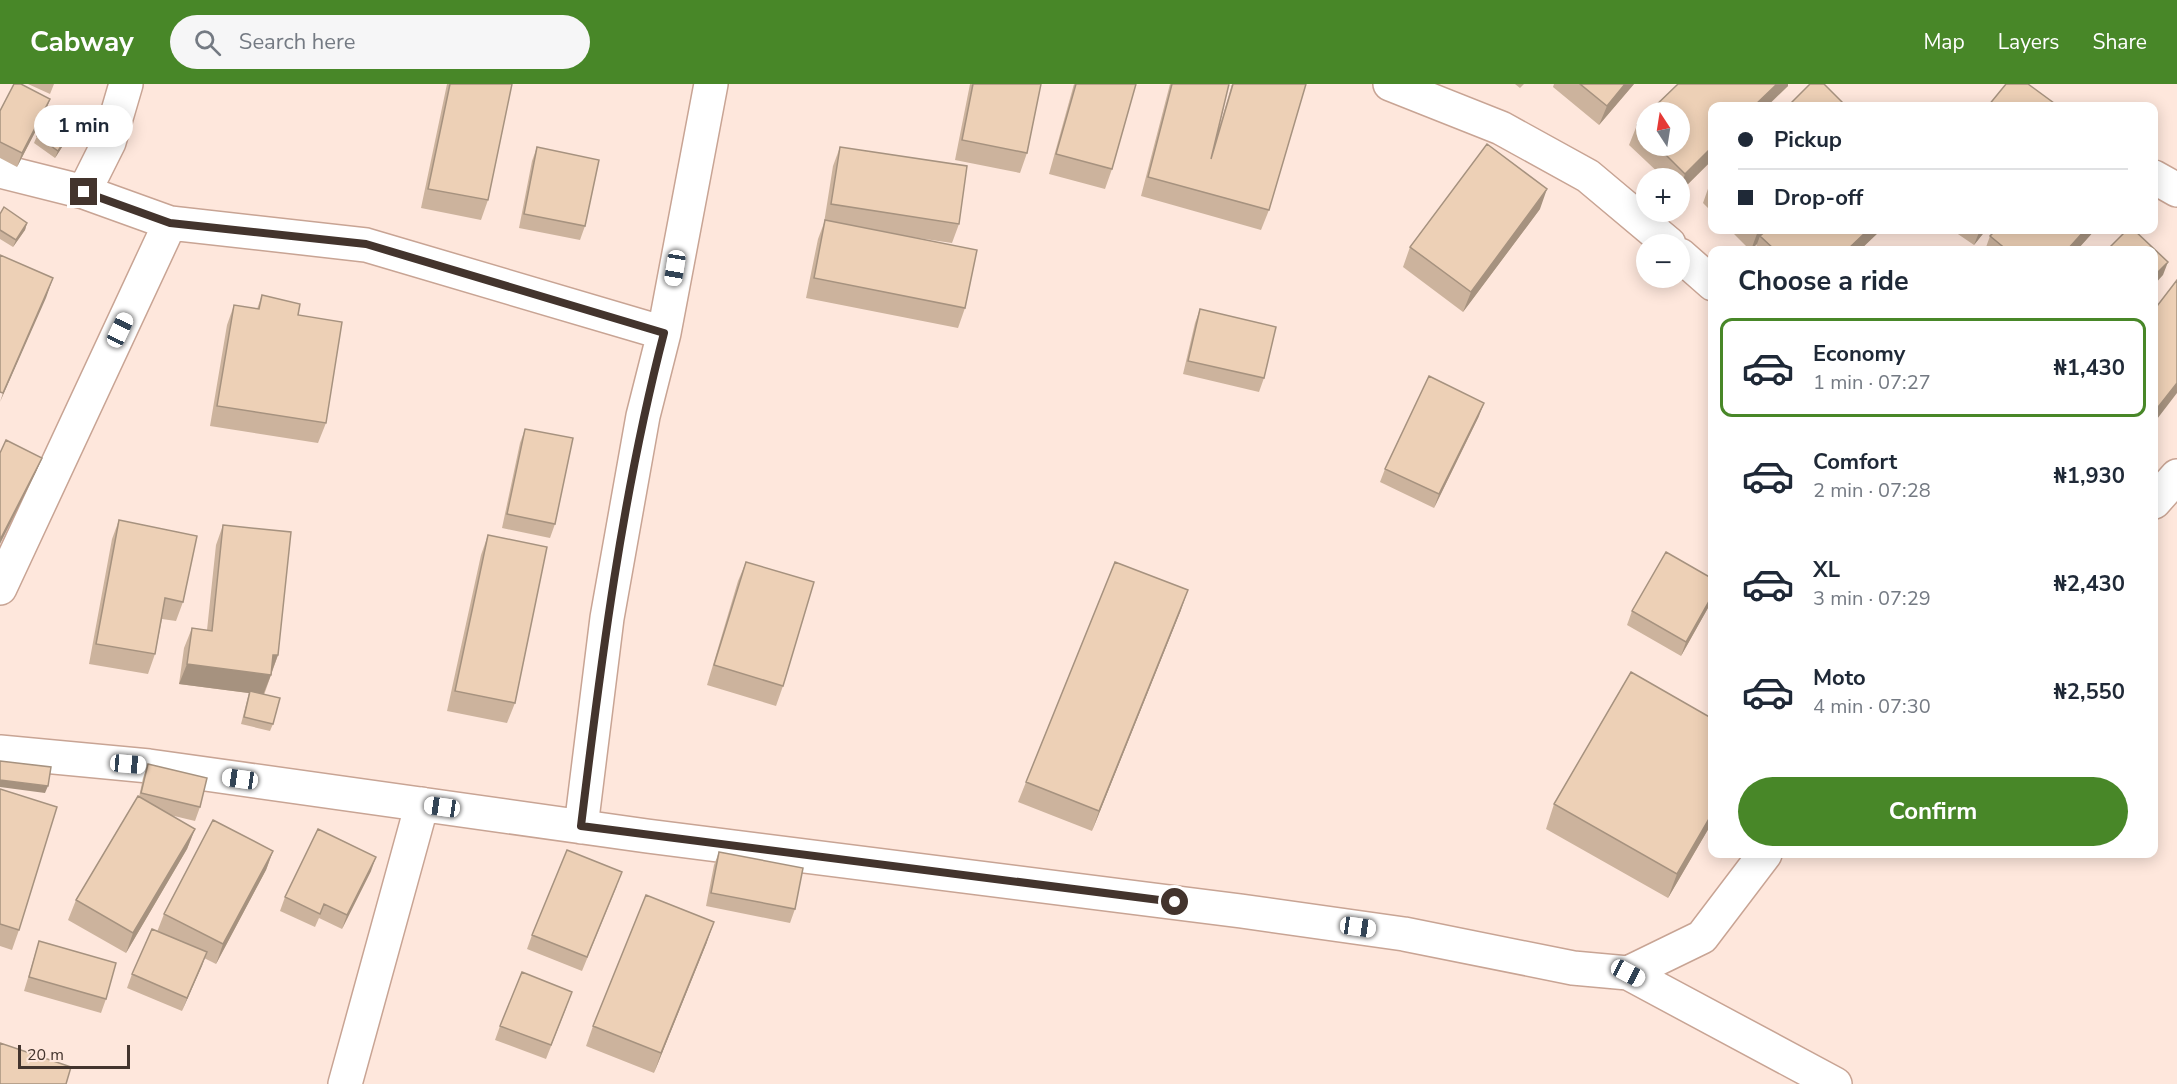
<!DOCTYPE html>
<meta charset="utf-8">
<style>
:root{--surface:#fff;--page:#f6f6f7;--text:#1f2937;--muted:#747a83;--line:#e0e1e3;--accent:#488728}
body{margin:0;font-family:"Nunito Sans",sans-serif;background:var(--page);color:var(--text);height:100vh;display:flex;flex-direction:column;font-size:22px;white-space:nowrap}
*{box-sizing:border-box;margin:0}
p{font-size:20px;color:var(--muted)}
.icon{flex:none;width:33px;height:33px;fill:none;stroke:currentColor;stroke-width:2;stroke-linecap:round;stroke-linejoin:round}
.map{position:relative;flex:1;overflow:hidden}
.side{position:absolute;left:1708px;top:162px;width:450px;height:612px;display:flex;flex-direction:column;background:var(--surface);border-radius:12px;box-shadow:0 3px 15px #0003}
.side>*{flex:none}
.top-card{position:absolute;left:1708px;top:18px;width:450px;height:132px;border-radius:12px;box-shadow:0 3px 15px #0003;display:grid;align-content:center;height:132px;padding:0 30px;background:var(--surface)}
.needle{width:39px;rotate:348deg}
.tools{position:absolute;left:1636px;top:18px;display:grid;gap:12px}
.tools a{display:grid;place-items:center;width:54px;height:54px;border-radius:50%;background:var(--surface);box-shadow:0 3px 15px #0003;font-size:30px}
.scale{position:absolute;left:18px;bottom:15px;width:112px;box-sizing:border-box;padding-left:6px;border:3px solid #43342d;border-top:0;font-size:16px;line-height:21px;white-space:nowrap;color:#43342d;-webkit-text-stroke:4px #fee7dc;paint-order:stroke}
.end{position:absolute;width:27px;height:27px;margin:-14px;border:8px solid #43342d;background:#fff;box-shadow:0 0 0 3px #fff}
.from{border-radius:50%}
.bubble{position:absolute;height:42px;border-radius:21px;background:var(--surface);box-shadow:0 3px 15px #0003;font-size:20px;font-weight:700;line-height:42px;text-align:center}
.car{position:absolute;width:18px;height:36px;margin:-18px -9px;border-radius:8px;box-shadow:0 0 4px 2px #0007;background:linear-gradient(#fff 24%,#345 0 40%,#fff 0 76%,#345 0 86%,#fff 0)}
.top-card b{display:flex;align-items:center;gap:21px;height:57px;font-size:22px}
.top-card b+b{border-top:2px solid var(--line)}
.top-card i{width:15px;height:15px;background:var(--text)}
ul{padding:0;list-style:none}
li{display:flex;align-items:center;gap:18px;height:99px;margin:0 12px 9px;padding:0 18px;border:3px solid transparent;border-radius:12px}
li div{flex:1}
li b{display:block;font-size:22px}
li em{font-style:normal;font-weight:700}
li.active{border-color:var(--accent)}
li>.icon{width:54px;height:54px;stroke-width:1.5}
h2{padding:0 30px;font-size:27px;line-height:72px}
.primary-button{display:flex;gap:12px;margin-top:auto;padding:12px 30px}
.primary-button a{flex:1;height:69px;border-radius:36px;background:var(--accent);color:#fff;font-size:24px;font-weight:700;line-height:69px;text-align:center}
header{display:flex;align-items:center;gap:36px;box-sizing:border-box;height:84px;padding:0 30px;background:var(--accent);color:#fff}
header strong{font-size:28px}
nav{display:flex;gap:33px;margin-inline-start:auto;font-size:21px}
.search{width:420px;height:54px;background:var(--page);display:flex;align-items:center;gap:15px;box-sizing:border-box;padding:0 21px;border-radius:33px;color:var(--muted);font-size:22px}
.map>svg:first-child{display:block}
</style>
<header>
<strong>Cabway</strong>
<div class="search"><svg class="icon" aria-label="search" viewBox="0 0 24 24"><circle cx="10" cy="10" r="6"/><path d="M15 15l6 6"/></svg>Search here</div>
<nav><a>Map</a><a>Layers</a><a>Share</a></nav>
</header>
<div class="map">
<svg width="2177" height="1000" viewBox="0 0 2177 1000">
<rect width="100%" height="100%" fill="#fee7dc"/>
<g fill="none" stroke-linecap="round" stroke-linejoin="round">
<defs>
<path id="minor" d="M 1390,0 L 1501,44 L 1588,92 L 1669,160
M 0,87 L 84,108 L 170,139 L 366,161 L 664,249
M 2154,93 L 2177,106
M 84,108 L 109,58 L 126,0
M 1680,171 L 1713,200
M 2154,418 L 2177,392
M 0,504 L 170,139
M 0,668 L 149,682 L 647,752 L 1241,827 L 1404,850 L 1573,884 L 1628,889 L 1835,1000
M 581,743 L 607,534 L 643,332 L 664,249 L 711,0
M 1628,889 L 1702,853 L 1765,770
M 345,1000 L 422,720"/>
</defs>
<use href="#minor" stroke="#c8a494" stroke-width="36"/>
<use href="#minor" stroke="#fff" stroke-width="33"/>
</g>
<path fill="#ccb39d" d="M 28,0 L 54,0 L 50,10 Z
M 447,0 L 512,0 L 488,116 L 481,136 L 421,124 Z
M 970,0 L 1041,0 L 1027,69 L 1020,89 L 955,76 Z
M 1074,0 L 1136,0 L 1112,85 L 1105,105 L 1049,90 Z
M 1170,0 L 1229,0 L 1217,51 L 1232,0 L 1306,0 L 1269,126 L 1261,146 L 1141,112 Z
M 1515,0 L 1524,0 L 1520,4 Z
M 1554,0 L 1634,0 L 1599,41 L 1553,3 Z
M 1678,0 L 1788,0 L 1788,2 L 1680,108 L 1680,94 L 1664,94 L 1629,61 L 1637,41 L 1647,31 L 1647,62 L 1680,62 Z
M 0,27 L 45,29 L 17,83 L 0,74 Z
M 37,52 L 67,53 L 64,60 L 55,74 L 34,59 Z
M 537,63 L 585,142 L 580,156 L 519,144 L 532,77 Z
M 840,63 L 959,140 L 952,159 L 911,153 L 965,224 L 958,244 L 806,214 L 818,155 L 824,139 L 833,82 Z
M 1713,97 L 1713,129 L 1703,119 L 1710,99 Z
M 1540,125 L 1463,228 L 1403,183 L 1410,163 Z
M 0,130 L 27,139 L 25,146 L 13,163 L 0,155 Z
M 1730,146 L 1881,146 L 1860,166 L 1755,166 L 1757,160 L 1750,166 Z
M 1952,146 L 1986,146 L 1974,161 Z
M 2095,146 L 2077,166 L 1985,166 L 1990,152 Z
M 262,211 L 298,231 L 326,339 L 318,359 L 210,342 L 227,241 L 234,221 L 257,225 Z
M 1200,225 L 1264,294 L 1259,308 L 1183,290 L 1195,239 Z
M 1479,332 L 1434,424 L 1380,398 L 1385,385 Z
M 525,345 L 555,440 L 550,454 L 502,444 L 520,359 Z
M 119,436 L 183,518 L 176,537 L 162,535 L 155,570 L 148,590 L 89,580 L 112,455 Z
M 223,441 L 278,571 L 264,611 L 273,640 L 270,647 L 241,640 L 249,609 L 179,600 L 184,564 L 192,544 L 207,546 L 216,461 Z
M 488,451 L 515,619 L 507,639 L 447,627 L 481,471 Z
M 746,478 L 783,602 L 776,622 L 707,601 L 738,497 Z
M 1713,495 L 1713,515 L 1681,572 L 1627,541 L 1632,527 Z
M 1181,526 L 1092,747 L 1018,718 L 1026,698 Z
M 1713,635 L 1713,737 L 1668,814 L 1546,745 L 1554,720 Z
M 148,680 L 200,723 L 195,737 L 170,731 L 195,745 L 187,765 L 126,869 L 68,836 L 76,816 L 139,713 L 143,694 Z
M 0,705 L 19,846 L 12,866 L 0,862 Z
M 273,767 L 266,786 L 216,880 L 204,874 L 182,927 L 127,904 L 132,890 L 157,848 L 164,830 Z
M 719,768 L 795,825 L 790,839 L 706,822 L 714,781 Z
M 371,787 L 342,845 L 319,834 L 315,843 L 280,827 L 285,813 Z
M 617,802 L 582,887 L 527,865 L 532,851 Z
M 39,857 L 106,915 L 101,929 L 24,907 Z
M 707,858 L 654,989 L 586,962 L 593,942 Z
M 567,922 L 546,975 L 495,956 L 500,942 Z"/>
<path fill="#a6927f" d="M 1625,0 L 1634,0 L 1599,41 L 1607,22 Z
M 1777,0 L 1788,0 L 1788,2 L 1767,22 L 1754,22 Z
M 50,15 L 45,29 L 17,83 L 22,69 Z
M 67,53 L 64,60 L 55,74 L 58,67 Z
M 1713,62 L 1713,75 L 1680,108 L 1680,105 L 1685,90 Z
M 1547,105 L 1540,125 L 1463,228 L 1471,208 Z
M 27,139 L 25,146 L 13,163 L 16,156 Z
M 1759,146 L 1772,146 L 1760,152 L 1757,160 L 1751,166 L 1758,147 Z
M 1868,146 L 1881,146 L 1860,166 L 1847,166 Z
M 1980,146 L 1986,146 L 1974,161 Z
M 2085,146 L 2095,146 L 2077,166 L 2067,166 Z
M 2168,178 L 2163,191 L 2154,201 L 2154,192 Z
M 53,194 L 46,214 L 0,318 L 3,309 Z
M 2177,299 L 2177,309 L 2154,339 L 2154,330 L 2155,327 Z
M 1484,319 L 1479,332 L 1434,424 L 1439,410 Z
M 42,374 L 36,388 L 0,460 L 0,456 Z
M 1188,506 L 1181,526 L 1092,747 L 1099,727 Z
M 1713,510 L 1713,515 L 1681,572 L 1686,558 Z
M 273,571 L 278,571 L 271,590 Z
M 187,580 L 271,591 L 263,611 L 179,600 Z
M 0,696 L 48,702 L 45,709 L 0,703 Z
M 1713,728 L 1713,737 L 1668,814 L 1677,790 Z
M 195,745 L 187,765 L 126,869 L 133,849 Z
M 273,767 L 266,786 L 216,880 L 223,860 Z
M 376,773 L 371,787 L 342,845 L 347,831 Z
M 714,838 L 707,858 L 654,989 L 661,969 Z
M 207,868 L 202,882 L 182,927 L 187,914 Z"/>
<path fill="#edd0b6" stroke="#a6927f" stroke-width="1.5" d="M 14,0 L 21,0 L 50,15 L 22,69 L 0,58 L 0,27 Z
M 450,0 L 512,0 L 488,116 L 428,105 Z
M 973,0 L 1041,0 L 1027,69 L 962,56 Z
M 1076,0 L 1136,0 L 1112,85 L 1056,70 Z
M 1172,0 L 1229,0 L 1211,75 L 1233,0 L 1306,0 L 1269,126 L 1148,93 Z
M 1580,0 L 1625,0 L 1607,22 Z
M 1678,0 L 1777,0 L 1754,22 L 1713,22 L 1713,62 L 1685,90 L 1657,62 L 1680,62 L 1680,28 L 1649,28 Z
M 1810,0 L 1824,0 L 1846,22 L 1788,22 Z
M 2006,0 L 2028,0 L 2058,22 L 1988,22 Z
M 1647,31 L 1647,51 L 1637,41 Z
M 46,39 L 67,53 L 58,67 L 37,52 Z
M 1487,60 L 1547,105 L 1471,208 L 1410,163 Z
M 537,63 L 599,76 L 585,142 L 524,130 Z
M 840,63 L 967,82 L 959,140 L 831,120 Z
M 4,123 L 27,139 L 16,156 L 0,146 L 0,130 Z
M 825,136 L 977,166 L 965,224 L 814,194 Z
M 1767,146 L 1868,146 L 1847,166 L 1775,166 L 1760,152 Z
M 1996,146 L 2085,146 L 2067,166 L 2007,166 L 1990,152 Z
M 2127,146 L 2134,146 L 2168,178 L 2154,192 L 2154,166 L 2107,166 Z
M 0,171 L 53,194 L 3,309 L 0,308 Z
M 2177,196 L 2177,299 L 2155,327 L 2154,325 L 2154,226 Z
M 262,211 L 300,220 L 298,231 L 342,238 L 326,339 L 217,322 L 234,221 L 259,225 Z
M 1200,225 L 1276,243 L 1264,294 L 1188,277 Z
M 1429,292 L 1484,319 L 1439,410 L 1385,385 Z
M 525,345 L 573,354 L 555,440 L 507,430 Z
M 6,356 L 42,374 L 0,456 L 0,369 Z
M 119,436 L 197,452 L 183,518 L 165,514 L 155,570 L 96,560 Z
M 223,441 L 291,448 L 278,571 L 273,571 L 271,591 L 187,580 L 192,544 L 212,547 Z
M 488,451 L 547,463 L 515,619 L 455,607 Z
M 1666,468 L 1713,495 L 1713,510 L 1686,558 L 1632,527 Z
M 746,478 L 814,498 L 783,602 L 714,581 Z
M 1115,478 L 1188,506 L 1099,727 L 1026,698 Z
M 1631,588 L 1713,635 L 1713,728 L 1677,790 L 1554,720 Z
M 250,607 L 280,614 L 273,640 L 244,633 Z
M 0,677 L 51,683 L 48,702 L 0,696 Z
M 148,680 L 207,694 L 200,723 L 141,709 Z
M 0,705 L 57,723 L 19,846 L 0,840 Z
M 138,712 L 195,745 L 133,849 L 76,816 Z
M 213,736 L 273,767 L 223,860 L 164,830 Z
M 318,745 L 376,773 L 347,831 L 324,820 L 320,830 L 285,813 Z
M 567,766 L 622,788 L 587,873 L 532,851 Z
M 719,768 L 803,784 L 795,825 L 711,809 Z
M 646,811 L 714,838 L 661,969 L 593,942 Z
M 152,845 L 207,868 L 187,914 L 132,890 Z
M 39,857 L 116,879 L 106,915 L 29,893 Z
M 522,888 L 572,908 L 551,961 L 500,942 Z
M 0,959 L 71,983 L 66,1000 L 0,1000 Z"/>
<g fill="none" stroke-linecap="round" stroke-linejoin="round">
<path stroke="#43342d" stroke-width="8" d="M 84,108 L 170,139 L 366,160 L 664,249 C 622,411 601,577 581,742 L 1175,818"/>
</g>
</svg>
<div class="tools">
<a><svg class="needle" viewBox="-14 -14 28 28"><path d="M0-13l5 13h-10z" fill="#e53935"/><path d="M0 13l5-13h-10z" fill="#747a83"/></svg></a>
<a>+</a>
<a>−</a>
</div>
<div class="scale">20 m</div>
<i class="end from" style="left:1175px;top:818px"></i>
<i class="end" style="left:84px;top:108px"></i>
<div class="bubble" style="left:34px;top:21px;width:99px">1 min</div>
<i class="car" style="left:675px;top:184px;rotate:189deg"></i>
<i class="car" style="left:120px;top:246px;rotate:25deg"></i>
<i class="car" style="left:128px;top:680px;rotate:95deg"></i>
<i class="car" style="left:240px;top:695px;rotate:278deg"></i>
<i class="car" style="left:442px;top:723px;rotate:278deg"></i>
<i class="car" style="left:1358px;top:843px;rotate:98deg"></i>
<i class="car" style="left:1628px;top:889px;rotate:118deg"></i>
<div class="top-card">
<b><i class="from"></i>Pickup</b>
<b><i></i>Drop-off</b>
</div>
<section class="side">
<h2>Choose a ride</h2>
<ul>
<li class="active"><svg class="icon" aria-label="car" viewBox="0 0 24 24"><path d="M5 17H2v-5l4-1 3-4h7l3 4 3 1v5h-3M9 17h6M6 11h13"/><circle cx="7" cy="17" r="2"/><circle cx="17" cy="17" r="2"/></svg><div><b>Economy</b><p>1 min · 07:27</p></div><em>₦1,430</em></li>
<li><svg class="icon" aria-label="car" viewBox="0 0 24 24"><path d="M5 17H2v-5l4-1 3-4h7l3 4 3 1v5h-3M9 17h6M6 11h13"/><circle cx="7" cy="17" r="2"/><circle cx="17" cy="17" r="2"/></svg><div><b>Comfort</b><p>2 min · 07:28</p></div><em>₦1,930</em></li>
<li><svg class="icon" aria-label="car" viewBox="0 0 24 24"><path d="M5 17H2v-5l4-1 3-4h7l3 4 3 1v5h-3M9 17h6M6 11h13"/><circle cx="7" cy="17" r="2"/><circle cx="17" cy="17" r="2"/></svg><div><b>XL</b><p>3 min · 07:29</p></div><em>₦2,430</em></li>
<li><svg class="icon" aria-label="car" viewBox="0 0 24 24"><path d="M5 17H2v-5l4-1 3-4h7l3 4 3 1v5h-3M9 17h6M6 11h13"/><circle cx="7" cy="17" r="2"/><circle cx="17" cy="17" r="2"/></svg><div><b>Moto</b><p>4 min · 07:30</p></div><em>₦2,550</em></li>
</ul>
<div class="primary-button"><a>Confirm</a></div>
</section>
</div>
